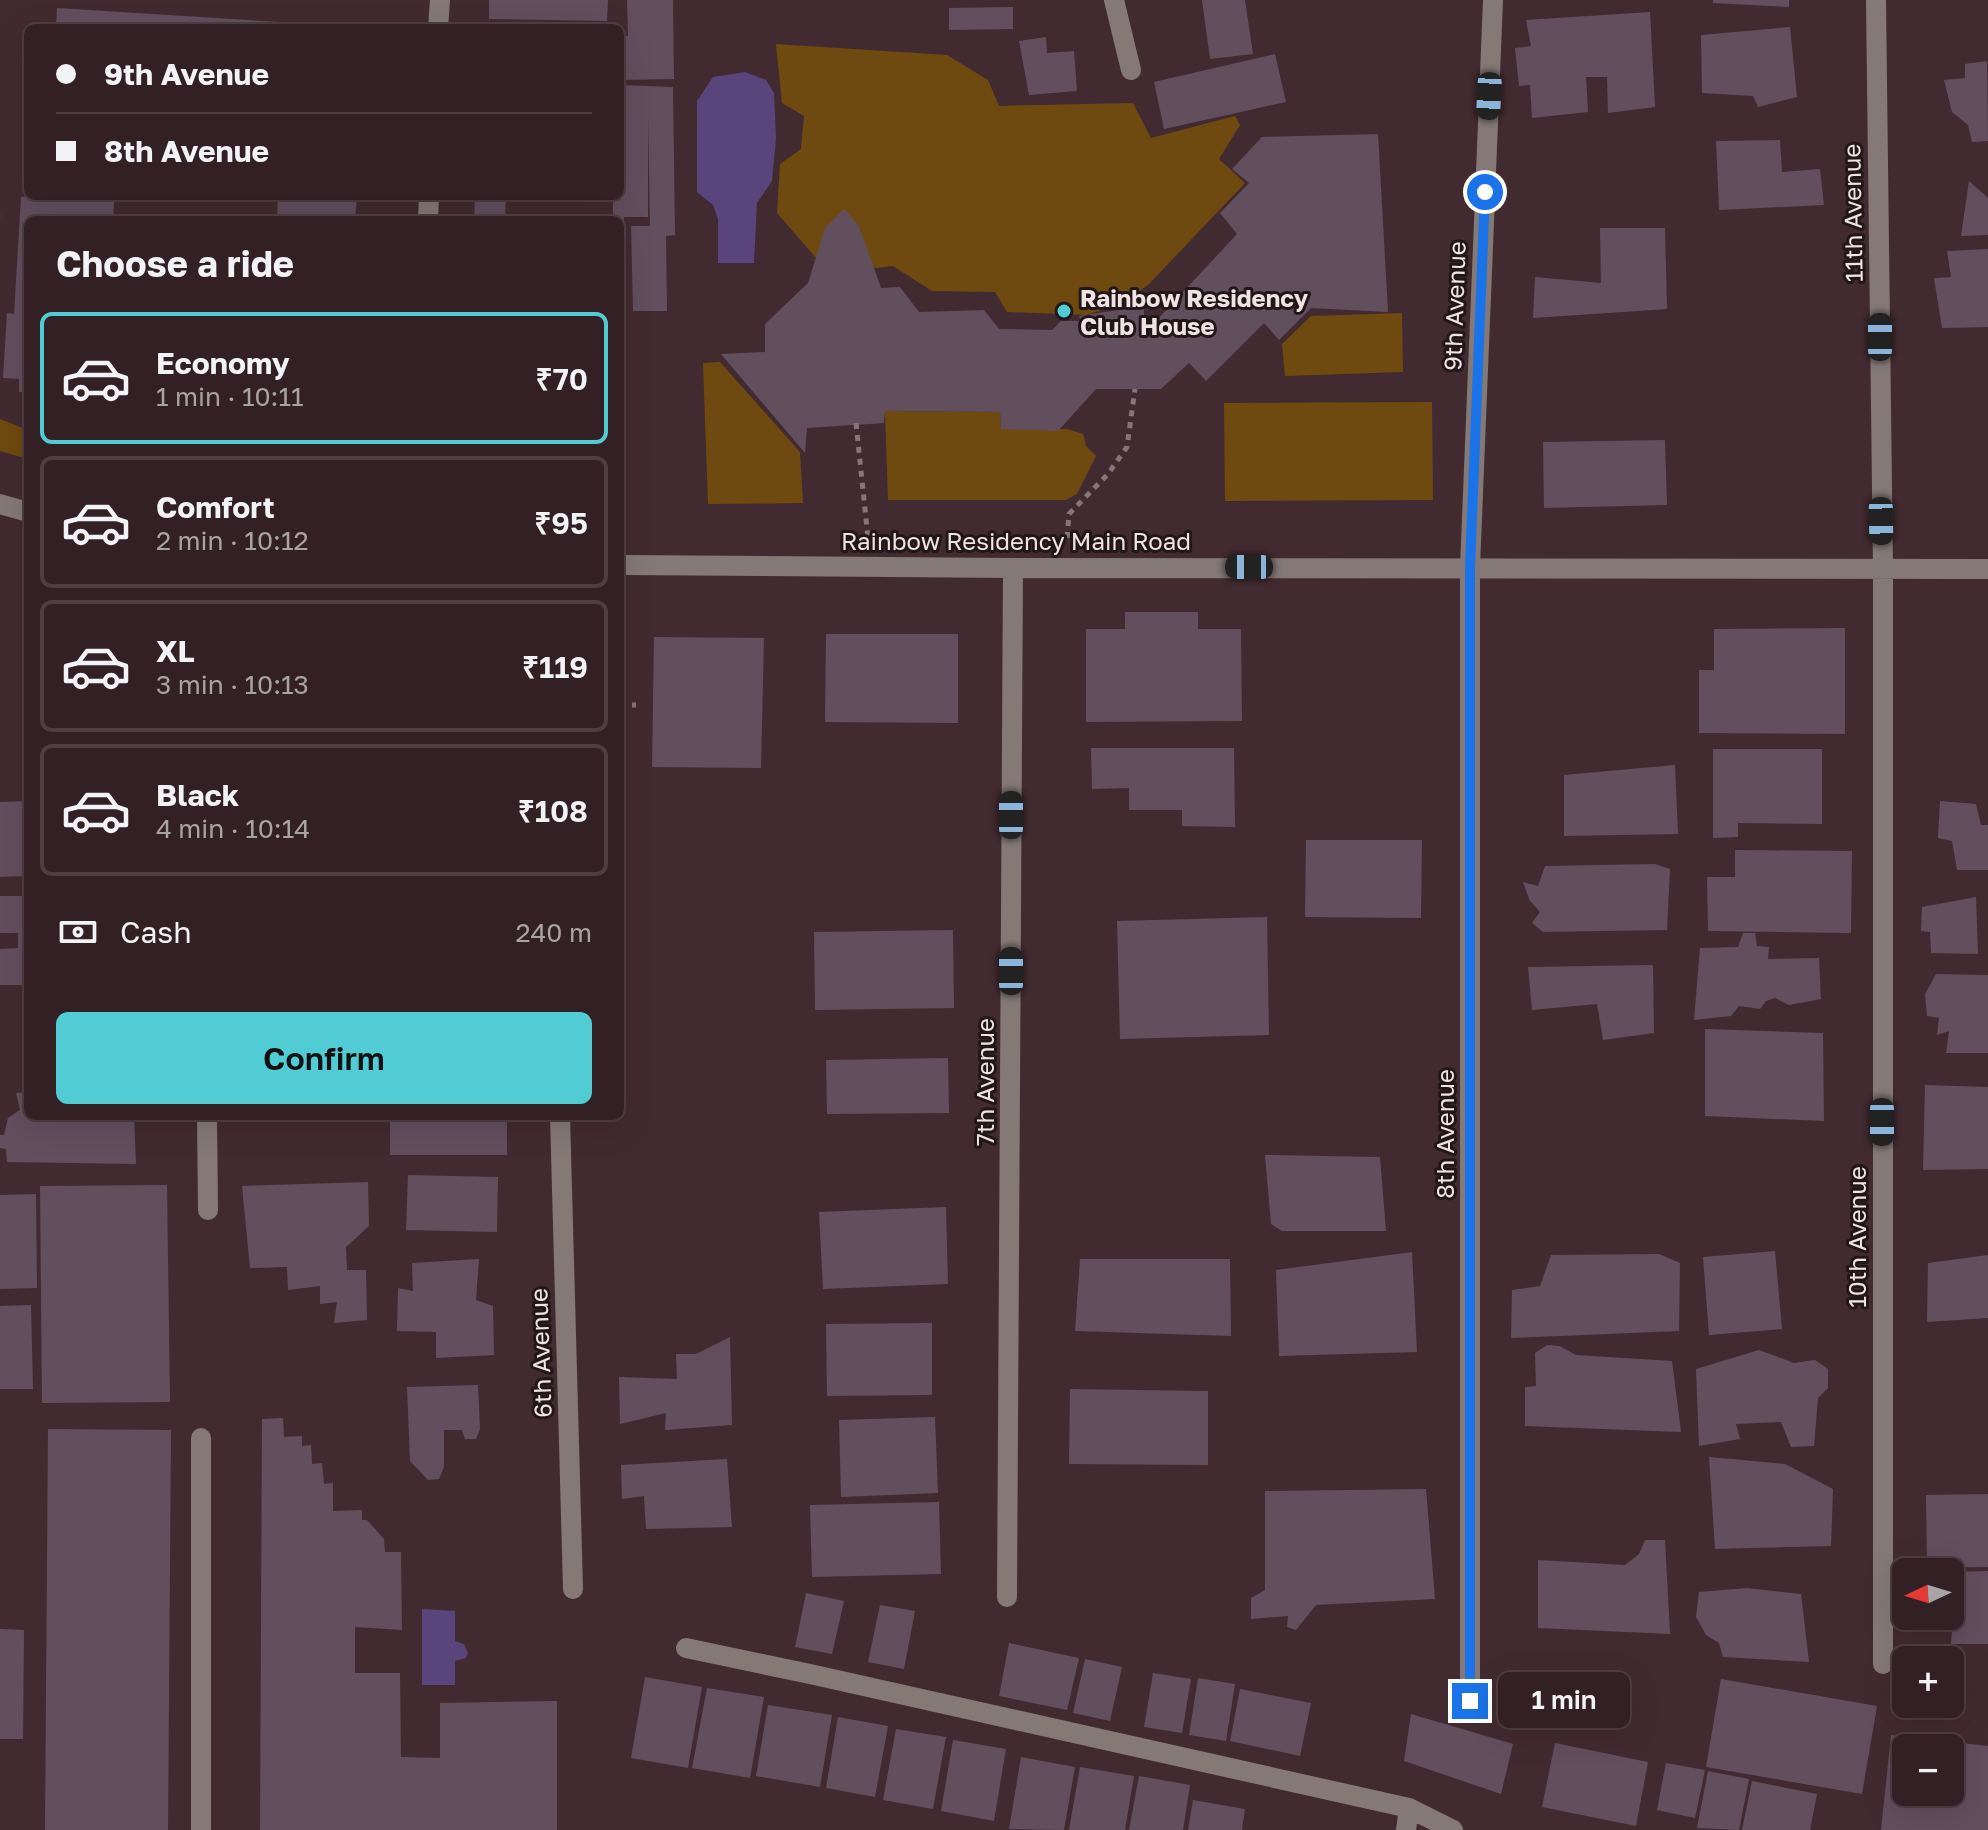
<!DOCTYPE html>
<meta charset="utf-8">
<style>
:root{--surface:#322024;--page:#3a282c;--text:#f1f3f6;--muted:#a8a3a6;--line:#4d3e41;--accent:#51ccd4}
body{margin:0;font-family:"Golos Text",sans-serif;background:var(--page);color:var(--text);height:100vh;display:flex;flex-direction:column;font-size:30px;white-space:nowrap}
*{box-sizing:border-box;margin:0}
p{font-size:26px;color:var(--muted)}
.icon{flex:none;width:44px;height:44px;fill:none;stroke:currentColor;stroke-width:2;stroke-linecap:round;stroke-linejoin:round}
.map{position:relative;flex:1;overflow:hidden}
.side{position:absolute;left:24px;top:216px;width:600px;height:904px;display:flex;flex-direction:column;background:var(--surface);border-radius:12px;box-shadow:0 8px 32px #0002,0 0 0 2px var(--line)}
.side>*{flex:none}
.hud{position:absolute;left:24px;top:24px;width:600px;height:176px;border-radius:12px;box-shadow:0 8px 32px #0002,0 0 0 2px var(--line);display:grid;align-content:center;height:176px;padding:0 32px;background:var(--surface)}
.needle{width:52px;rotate:266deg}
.fabs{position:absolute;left:1892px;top:1558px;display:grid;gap:16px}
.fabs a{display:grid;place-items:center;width:72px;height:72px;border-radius:12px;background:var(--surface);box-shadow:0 8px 32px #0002,0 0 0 2px var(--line);font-size:40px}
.end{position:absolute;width:36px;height:36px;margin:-18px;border:10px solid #1a73e8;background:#fff;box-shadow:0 0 0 4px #fff}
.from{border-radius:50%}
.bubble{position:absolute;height:56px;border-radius:12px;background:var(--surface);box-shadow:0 8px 32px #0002,0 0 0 2px var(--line);font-size:26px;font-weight:600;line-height:56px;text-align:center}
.car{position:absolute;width:24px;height:48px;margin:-24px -12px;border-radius:10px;box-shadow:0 0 6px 2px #0007;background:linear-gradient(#222 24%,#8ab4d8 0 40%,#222 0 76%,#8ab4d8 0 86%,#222 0)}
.hud b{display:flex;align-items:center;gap:28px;height:76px;font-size:30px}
.hud b+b{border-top:2px solid var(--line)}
.hud i{width:20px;height:20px;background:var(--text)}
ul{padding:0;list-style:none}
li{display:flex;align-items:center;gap:24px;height:132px;margin:0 16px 12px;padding:0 16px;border:4px solid var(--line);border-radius:12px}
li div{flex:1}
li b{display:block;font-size:30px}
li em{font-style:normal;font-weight:600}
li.active{border-color:var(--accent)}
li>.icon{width:72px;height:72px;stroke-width:1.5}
h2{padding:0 32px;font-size:36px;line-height:96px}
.pay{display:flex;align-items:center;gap:20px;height:88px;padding:0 32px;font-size:30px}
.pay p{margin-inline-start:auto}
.cta{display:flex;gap:16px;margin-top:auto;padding:16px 32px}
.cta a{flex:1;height:92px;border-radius:12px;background:var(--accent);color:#111;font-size:32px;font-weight:600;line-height:92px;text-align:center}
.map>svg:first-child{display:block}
</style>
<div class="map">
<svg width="1988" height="1830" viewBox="0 0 1988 1830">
<rect width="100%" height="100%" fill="#422b30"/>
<path fill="#6f4a10" d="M 776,44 L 947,55 L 988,80 L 999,106 L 1133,103 L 1151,138 L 1235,116 L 1240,125 L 1219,159 L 1245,183 L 1149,284 L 1124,303 L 1086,315 L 1007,312 L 995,292 L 932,291 L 893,266 L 830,274 L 777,213 L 780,164 L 801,149 L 804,116 L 782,103 Z
M 1402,313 L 1403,372 L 1285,376 L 1282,344 L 1311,316 Z
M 720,362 L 800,452 L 803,503 L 708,504 L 703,363 Z
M 1432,402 L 1433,500 L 1225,501 L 1224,403 Z
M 885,411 L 1000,412 L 1001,429 L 1067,429 L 1083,434 L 1086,446 L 1096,456 L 1077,494 L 1066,500 L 888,500 Z
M 0,419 L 28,430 L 28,459 L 0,451 Z"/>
<path fill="#59447b" d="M 745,72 L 766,80 L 774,93 L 776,138 L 772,181 L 757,203 L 754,263 L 718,263 L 718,219 L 713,205 L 697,192 L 697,101 L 713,77 Z
M 422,1609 L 455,1611 L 455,1641 L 464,1644 L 468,1653 L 466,1658 L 455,1661 L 455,1685 L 422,1685 Z"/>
<path fill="#624f5e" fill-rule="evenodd" d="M 489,0 L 608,0 L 607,21 L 489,19 Z
M 627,0 L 673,0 L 674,79 L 620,80 L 620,36 L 628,36 Z
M 1202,0 L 1245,0 L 1253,54 L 1210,59 Z
M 1713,0 L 1789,0 L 1789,7 L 1713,3 Z
M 1013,7 L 1013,29 L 949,30 L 949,8 Z
M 57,8 L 342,26 L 342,28 L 56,28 Z
M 1650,12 L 1655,107 L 1608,113 L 1607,77 L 1586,77 L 1588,112 L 1532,118 L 1530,85 L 1519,86 L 1515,48 L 1531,46 L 1526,20 Z
M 1790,27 L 1797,97 L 1758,107 L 1753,96 L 1702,93 L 1701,35 Z
M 1046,37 L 1047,53 L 1074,51 L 1077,91 L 1029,95 L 1019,41 Z
M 1275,54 L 1286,102 L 1164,129 L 1154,82 Z
M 1987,61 L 1988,141 L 1972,142 L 1968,125 L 1952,112 L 1944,80 L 1965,78 L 1965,64 Z
M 620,85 L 673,87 L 675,235 L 666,236 L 667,311 L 633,311 L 631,226 L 650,226 L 648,115 L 648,217 L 624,217 L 625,310 L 620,310 L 620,220 L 613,220 L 613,196 L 620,196 Z
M 1378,134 L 1388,312 L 1311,308 L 1279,340 L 1264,323 L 1206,381 L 1189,363 L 1161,389 L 1096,389 L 1058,431 L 1001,429 L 1000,412 L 885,411 L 884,423 L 807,428 L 805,453 L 721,354 L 765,352 L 765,324 L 808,283 L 825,228 L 844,209 L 859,226 L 881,288 L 900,287 L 919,312 L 984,310 L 999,329 L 1052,330 L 1061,321 L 1081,321 L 1079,316 L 1144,306 L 1144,322 L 1156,321 L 1237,234 L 1220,213 L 1249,183 L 1232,169 L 1262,137 Z
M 1780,140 L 1782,172 L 1820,169 L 1824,205 L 1719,210 L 1716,141 Z
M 1969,181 L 1988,198 L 1988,235 L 1961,236 Z
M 89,196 L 89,200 L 114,202 L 113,220 L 28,220 L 28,392 L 19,392 L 19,379 L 3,378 L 7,313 L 14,314 L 21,197 Z
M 278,196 L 357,196 L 355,220 L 277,220 Z
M 475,196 L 506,196 L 505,220 L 474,220 Z
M 1600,228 L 1665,228 L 1667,309 L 1533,318 L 1535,277 L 1601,283 Z
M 1988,249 L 1988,327 L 1942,328 L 1934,278 L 1951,277 L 1947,251 Z
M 1665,440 L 1667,505 L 1544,508 L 1543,442 Z
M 1125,612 L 1198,612 L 1198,629 L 1241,629 L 1242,721 L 1086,722 L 1086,629 L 1125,629 Z
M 1845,628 L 1845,734 L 1699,733 L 1699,670 L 1714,670 L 1714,629 Z
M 826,634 L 958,634 L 958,723 L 825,722 Z
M 654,637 L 764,638 L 761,768 L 652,767 Z
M 1091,748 L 1234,748 L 1235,827 L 1182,826 L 1182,810 L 1129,810 L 1129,788 L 1092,789 Z
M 1713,749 L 1822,749 L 1822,824 L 1738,823 L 1738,837 L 1713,838 Z
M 1675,765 L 1678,834 L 1564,836 L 1564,775 Z
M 28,801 L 28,876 L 0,877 L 0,802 Z
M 1940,801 L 1976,804 L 1981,825 L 1988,825 L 1988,870 L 1957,870 L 1952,841 L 1938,838 Z
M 1306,840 L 1422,840 L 1421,918 L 1305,917 Z
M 1735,850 L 1852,851 L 1851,933 L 1708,931 L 1707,877 L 1735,877 Z
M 1655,864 L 1670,869 L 1667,930 L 1543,932 L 1532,923 L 1540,912 L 1530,901 L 1523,882 L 1538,886 L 1545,866 Z
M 0,896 L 28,896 L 28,985 L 0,985 L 0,949 L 18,948 L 18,933 L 0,933 Z
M 1976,897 L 1978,954 L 1931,953 L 1930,932 L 1921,931 L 1922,907 Z
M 1267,917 L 1269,1035 L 1120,1039 L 1117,921 Z
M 953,930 L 954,1008 L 815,1010 L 814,932 Z
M 1743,933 L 1755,933 L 1757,946 L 1769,947 L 1768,959 L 1819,958 L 1821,999 L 1789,1005 L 1775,998 L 1766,1001 L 1760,1009 L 1739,1006 L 1731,1016 L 1694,1020 L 1700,948 L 1738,947 Z
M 1653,965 L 1654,1033 L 1603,1040 L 1597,1004 L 1532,1010 L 1528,967 Z
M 1936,974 L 1988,975 L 1988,1053 L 1946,1053 L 1949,1031 L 1937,1035 L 1939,1018 L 1927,1016 L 1925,994 Z
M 1705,1029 L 1823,1033 L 1824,1121 L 1705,1116 Z
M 948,1058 L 949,1113 L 827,1114 L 826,1060 Z
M 1925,1085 L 1988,1087 L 1988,1169 L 1923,1170 Z
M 28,1092 L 28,1116 L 134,1116 L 136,1164 L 7,1162 L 6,1149 L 0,1148 L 0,1135 L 4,1135 L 8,1118 L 20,1110 L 16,1093 Z
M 390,1116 L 430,1116 L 430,1120 L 507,1116 L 507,1155 L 390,1155 Z
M 1265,1155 L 1380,1157 L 1386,1231 L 1282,1231 L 1271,1224 Z
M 408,1175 L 498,1177 L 497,1232 L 406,1230 Z
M 368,1182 L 369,1226 L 346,1247 L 347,1270 L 366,1270 L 367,1320 L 334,1323 L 337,1302 L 320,1304 L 320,1286 L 288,1290 L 287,1267 L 250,1268 L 242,1186 Z
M 167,1185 L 170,1402 L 42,1403 L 40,1186 Z
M 36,1194 L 37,1288 L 0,1289 L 0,1195 Z
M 946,1207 L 948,1284 L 823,1289 L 819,1212 Z
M 1775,1251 L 1782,1329 L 1709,1335 L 1703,1257 Z
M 1412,1252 L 1417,1352 L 1279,1356 L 1276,1270 Z
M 1659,1254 L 1680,1263 L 1679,1331 L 1511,1338 L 1512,1290 L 1540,1286 L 1551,1255 Z
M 1988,1255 L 1988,1318 L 1927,1322 L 1928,1263 Z
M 479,1259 L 476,1300 L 493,1306 L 494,1355 L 436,1358 L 436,1332 L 397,1331 L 398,1288 L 413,1291 L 412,1263 Z
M 1080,1259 L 1230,1259 L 1231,1336 L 1075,1331 Z
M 31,1305 L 33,1389 L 0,1389 L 0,1306 Z
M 932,1323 L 932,1395 L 827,1396 L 826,1324 Z
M 730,1337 L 732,1425 L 665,1430 L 666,1413 L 620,1424 L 619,1377 L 677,1379 L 676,1354 L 696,1354 Z
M 1547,1345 L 1560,1346 L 1576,1355 L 1672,1361 L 1681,1432 L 1525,1426 L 1525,1387 L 1536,1386 L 1535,1353 Z
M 1759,1350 L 1794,1363 L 1815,1360 L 1828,1369 L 1828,1388 L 1818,1398 L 1814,1446 L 1791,1447 L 1781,1422 L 1736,1424 L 1740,1439 L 1699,1446 L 1696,1369 Z
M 478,1385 L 480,1429 L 476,1439 L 465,1439 L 462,1430 L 444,1430 L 444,1467 L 439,1479 L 428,1480 L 410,1461 L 407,1387 Z
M 1070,1389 L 1208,1391 L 1208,1465 L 1069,1464 Z
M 935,1417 L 938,1493 L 841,1497 L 839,1420 Z
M 283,1418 L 284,1437 L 302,1436 L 302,1446 L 311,1445 L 312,1464 L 322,1463 L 324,1484 L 333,1483 L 333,1511 L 362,1510 L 362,1520 L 367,1520 L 384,1539 L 385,1552 L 401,1552 L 402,1630 L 355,1627 L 355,1673 L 400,1673 L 401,1757 L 440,1758 L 440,1703 L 557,1701 L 557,1830 L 260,1830 L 262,1419 Z
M 48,1429 L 171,1430 L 168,1830 L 45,1830 Z
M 1709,1457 L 1785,1464 L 1833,1489 L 1831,1546 L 1715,1549 Z
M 727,1459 L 732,1527 L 646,1529 L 644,1496 L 622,1499 L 621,1465 Z
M 1426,1489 L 1435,1599 L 1316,1605 L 1296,1630 L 1287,1627 L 1288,1616 L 1251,1619 L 1251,1598 L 1265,1590 L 1265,1491 Z
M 1988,1494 L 1988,1567 L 1927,1568 L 1926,1495 Z
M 939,1502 L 941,1574 L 812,1577 L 810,1505 Z
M 1645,1540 L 1665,1540 L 1670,1634 L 1538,1628 L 1538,1560 L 1625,1565 L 1639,1554 Z
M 1988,1571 L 1988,1644 L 1951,1644 L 1953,1615 L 1950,1614 L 1950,1572 Z
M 1747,1588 L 1801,1594 L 1809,1662 L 1723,1657 L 1719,1643 L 1706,1635 L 1696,1617 L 1699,1592 Z
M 806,1593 L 844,1601 L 832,1654 L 795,1647 Z
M 880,1605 L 915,1611 L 904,1669 L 868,1662 Z
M 0,1629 L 24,1630 L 23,1739 L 0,1739 Z
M 1009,1643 L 1079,1658 L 1067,1710 L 999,1696 Z
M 1085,1659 L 1122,1667 L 1110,1721 L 1073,1713 Z
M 1153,1673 L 1191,1679 L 1182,1733 L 1144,1727 Z
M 645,1677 L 702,1687 L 688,1768 L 631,1758 Z
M 1198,1678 L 1235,1684 L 1226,1741 L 1189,1735 Z
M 1721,1679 L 1877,1706 L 1862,1794 L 1706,1767 Z
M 707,1688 L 764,1697 L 750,1778 L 692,1768 Z
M 1240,1689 L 1311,1703 L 1300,1756 L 1230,1741 Z
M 768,1705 L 832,1715 L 820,1787 L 756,1776 Z
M 1411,1714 L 1513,1744 L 1501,1794 L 1404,1761 Z
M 838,1717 L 888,1726 L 875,1797 L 826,1788 Z
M 896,1729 L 946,1737 L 933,1809 L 883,1800 Z
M 1891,1735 L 1988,1746 L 1988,1830 L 1881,1830 ZM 1906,1748 L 1950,1748 L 1950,1792 L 1906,1792 Z
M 953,1740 L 1006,1749 L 994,1821 L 941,1811 Z
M 1555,1743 L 1648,1762 L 1636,1826 L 1542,1807 Z
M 1021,1757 L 1075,1767 L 1064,1830 L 1009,1829 Z
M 1666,1763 L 1705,1770 L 1695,1818 L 1657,1810 Z
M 1080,1767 L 1134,1776 L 1125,1830 L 1069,1830 Z
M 1708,1771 L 1749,1779 L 1739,1830 L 1697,1828 Z
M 1139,1776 L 1190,1785 L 1183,1830 L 1129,1830 Z
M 1752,1781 L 1817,1794 L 1810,1830 L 1742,1830 Z
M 1193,1800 L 1245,1809 L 1242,1830 L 1188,1830 Z"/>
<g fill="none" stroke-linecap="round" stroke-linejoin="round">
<path stroke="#887578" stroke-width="5" stroke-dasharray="6 6" stroke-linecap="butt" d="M 856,423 L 868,538
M 1067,538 L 1069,514 L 1108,474 L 1127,447 L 1135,389
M 620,705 L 636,705"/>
<path stroke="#847975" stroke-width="20" d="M 1114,0 L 1131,70
M 1876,0 L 1883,569 L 1883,1664
M 438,28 L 440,0
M 428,220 L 429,196
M 0,504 L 28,512
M 620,565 L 1013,568 L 1988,569
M 207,1116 L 208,1210
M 560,1116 L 573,1589
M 201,1438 L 201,1830
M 1007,1597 L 1013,568
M 686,1648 L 810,1674 L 1409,1808 L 1453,1830
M 1470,1701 L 1470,567 L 1493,0
M 1406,1830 L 1409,1808"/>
</g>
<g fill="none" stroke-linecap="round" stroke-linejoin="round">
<path stroke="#1a73e8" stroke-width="10" d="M 1470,1701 L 1470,567 L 1485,192"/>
</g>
<circle fill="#51ccd4" stroke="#211719" stroke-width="3" cx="1064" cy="311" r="8"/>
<g text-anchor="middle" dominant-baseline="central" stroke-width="6" stroke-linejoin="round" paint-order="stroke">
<g font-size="24" fill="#f1e2e4" stroke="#211719">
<text transform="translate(1852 213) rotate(-91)">11th Avenue</text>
<text transform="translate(1454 306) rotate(-88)">9th Avenue</text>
<text x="1016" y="540">Rainbow Residency Main Road</text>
<text transform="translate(984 1082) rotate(-90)">7th Avenue</text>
<text transform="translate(1444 1134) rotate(-90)">8th Avenue</text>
<text transform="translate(1856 1237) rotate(-90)">10th Avenue</text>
<text transform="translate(540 1353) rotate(-92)">6th Avenue</text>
</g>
<g font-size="24" font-weight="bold" fill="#f1e2e4" stroke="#211719" text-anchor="start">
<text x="1080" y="297">Rainbow Residency<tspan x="1080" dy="28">Club House</tspan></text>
</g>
</g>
</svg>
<div class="fabs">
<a><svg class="needle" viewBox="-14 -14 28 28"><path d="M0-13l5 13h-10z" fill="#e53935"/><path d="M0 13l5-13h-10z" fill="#a8a3a6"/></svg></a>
<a>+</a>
<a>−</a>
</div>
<i class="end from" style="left:1485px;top:192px"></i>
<i class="end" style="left:1470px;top:1701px"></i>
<div class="bubble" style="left:1498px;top:1672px;width:132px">1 min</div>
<i class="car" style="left:1489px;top:96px;rotate:183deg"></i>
<i class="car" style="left:1880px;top:337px;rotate:0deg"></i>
<i class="car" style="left:1881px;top:521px;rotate:179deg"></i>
<i class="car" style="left:1249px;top:567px;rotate:270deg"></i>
<i class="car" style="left:1011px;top:815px;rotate:0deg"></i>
<i class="car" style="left:1011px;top:971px;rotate:0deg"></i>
<i class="car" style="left:1882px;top:1122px;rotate:180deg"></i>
<div class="hud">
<b><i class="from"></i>9th Avenue</b>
<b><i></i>8th Avenue</b>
</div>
<section class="side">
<h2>Choose a ride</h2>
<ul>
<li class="active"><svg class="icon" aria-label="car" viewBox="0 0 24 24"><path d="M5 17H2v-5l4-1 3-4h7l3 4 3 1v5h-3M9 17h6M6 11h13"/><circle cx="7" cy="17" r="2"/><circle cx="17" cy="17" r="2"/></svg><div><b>Economy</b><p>1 min · 10:11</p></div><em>₹70</em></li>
<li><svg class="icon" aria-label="car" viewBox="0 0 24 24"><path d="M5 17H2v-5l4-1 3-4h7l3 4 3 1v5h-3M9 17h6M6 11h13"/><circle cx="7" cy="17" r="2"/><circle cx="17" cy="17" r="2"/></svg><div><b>Comfort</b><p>2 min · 10:12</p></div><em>₹95</em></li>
<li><svg class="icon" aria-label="car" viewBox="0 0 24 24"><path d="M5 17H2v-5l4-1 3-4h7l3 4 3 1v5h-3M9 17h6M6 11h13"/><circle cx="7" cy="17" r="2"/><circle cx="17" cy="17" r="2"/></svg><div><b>XL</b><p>3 min · 10:13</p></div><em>₹119</em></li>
<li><svg class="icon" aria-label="car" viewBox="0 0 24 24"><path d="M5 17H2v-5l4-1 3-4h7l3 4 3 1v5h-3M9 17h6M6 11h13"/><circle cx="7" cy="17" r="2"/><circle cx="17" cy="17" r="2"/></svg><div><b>Black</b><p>4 min · 10:14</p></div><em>₹108</em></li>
</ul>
<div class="pay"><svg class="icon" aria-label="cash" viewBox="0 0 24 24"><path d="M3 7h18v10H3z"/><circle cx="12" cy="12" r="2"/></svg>Cash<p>240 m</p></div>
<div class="cta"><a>Confirm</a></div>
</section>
</div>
